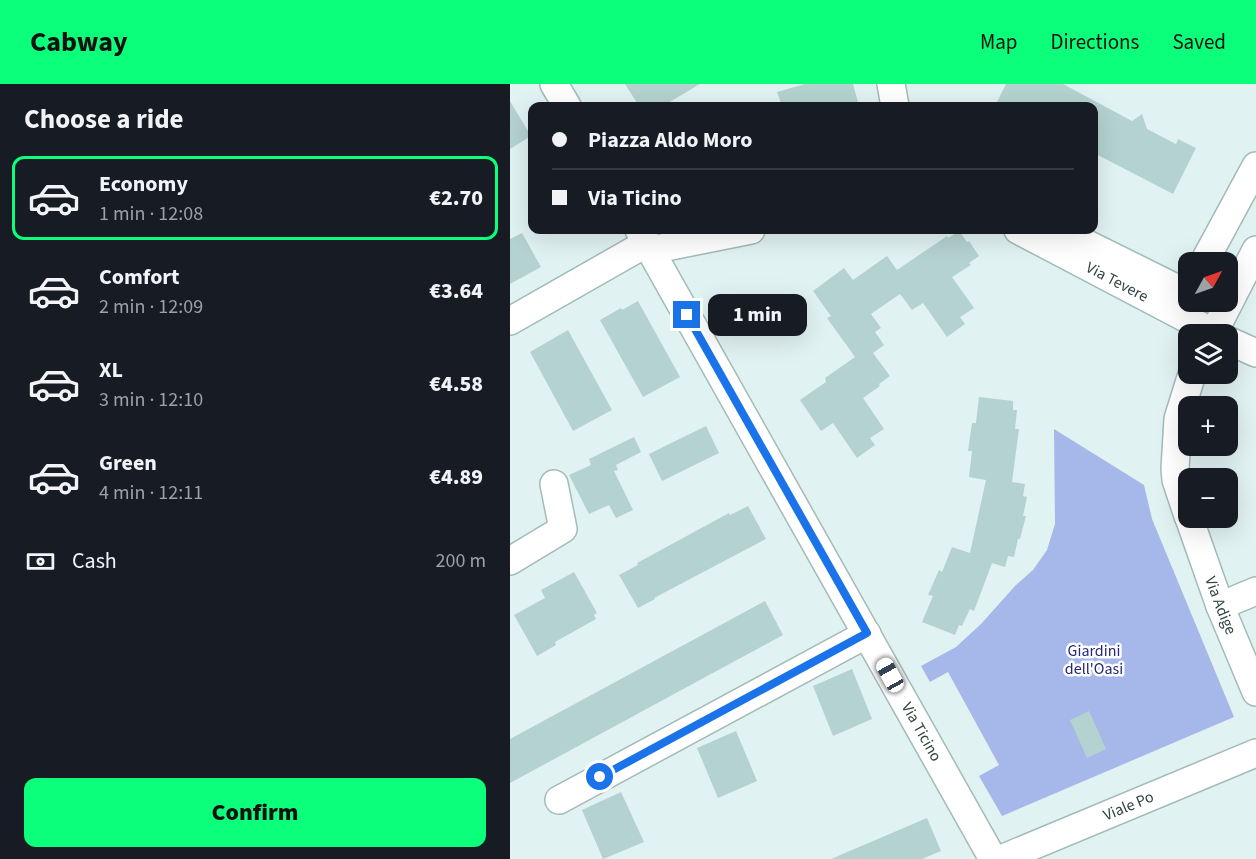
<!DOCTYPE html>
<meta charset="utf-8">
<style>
:root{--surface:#171b24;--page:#20242c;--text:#f1f3f6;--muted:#9ea1a6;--line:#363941;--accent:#0cff7b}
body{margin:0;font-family:"Source Sans 3",sans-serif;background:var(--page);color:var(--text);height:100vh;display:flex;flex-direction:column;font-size:22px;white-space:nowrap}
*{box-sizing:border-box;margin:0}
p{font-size:20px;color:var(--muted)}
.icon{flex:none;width:33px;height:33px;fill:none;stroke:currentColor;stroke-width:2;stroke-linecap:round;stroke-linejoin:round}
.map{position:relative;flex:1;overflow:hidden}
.sheet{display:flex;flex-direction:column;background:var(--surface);width:510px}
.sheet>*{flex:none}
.guide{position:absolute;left:18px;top:18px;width:570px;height:132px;border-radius:12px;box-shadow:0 6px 24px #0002;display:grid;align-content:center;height:132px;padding:0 24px;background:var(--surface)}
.needle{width:39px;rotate:50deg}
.controls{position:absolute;left:668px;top:168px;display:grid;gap:12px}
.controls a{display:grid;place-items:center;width:60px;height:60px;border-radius:12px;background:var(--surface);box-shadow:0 6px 24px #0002;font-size:30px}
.end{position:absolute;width:27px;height:27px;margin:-14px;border:8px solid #1a73e8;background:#fff;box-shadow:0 0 0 3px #fff}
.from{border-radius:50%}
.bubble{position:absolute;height:42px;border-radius:12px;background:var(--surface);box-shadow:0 6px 24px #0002;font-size:20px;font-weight:800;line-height:42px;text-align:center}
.car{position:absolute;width:18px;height:36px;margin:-18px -9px;border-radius:8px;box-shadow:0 0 4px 2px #0007;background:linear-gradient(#fff 24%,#345 0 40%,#fff 0 76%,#345 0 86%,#fff 0)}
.guide b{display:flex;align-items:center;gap:21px;height:57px;font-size:22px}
.guide b+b{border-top:2px solid var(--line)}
.guide i{width:15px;height:15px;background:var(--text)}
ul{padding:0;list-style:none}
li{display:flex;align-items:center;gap:18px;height:84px;margin:0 12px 9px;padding:0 12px;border:3px solid transparent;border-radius:12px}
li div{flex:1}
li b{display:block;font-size:22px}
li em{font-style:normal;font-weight:800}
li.selected{border-color:var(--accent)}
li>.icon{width:54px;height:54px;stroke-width:1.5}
h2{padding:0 24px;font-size:27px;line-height:72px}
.pay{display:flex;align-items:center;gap:15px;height:66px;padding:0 24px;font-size:22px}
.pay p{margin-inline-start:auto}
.cta{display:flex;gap:12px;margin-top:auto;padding:12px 24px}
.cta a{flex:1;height:69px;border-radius:12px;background:var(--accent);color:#111;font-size:24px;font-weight:800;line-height:69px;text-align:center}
header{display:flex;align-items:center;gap:36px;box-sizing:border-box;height:84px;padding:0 30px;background:var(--accent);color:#111}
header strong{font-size:28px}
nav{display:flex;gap:33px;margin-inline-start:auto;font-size:21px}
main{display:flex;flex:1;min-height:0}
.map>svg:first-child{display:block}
</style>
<header>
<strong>Cabway</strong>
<nav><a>Map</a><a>Directions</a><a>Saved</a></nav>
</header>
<main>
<section class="sheet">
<h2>Choose a ride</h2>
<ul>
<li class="selected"><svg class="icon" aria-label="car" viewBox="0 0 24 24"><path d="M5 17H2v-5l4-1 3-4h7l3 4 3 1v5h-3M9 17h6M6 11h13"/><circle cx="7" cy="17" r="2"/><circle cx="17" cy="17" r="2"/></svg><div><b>Economy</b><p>1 min · 12:08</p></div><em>€2.70</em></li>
<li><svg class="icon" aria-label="car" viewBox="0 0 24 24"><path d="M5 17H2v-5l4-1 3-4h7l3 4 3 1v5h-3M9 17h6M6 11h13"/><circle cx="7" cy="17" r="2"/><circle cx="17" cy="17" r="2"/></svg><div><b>Comfort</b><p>2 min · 12:09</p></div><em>€3.64</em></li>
<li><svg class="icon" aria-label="car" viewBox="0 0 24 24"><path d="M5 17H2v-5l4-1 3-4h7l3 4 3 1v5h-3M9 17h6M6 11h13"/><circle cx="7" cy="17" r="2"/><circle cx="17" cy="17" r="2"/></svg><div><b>XL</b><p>3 min · 12:10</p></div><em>€4.58</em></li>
<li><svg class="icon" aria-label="car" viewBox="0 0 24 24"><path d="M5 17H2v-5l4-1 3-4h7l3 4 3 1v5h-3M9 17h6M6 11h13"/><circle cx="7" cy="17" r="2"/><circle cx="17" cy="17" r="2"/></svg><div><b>Green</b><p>4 min · 12:11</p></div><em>€4.89</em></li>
</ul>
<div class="pay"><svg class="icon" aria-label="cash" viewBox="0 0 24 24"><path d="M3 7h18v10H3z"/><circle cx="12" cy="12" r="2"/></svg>Cash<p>200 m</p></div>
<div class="cta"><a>Confirm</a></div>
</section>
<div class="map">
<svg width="746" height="775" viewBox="0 0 746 775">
<rect width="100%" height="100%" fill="#e1f2f2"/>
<path fill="#a6b7ea" d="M 544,345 L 634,401 L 642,435 L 724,633 L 492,732 L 469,692 L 489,681 L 438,588 L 420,598 L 411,582 L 446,563 L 471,540 L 505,502 L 523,486 L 537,466 L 545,440 Z"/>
<path fill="#b4d2cf" d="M 115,0 L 190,0 L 153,22 L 129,22 Z
M 295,0 L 343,0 L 349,22 L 272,22 L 267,8 Z
M 496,0 L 553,0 L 622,37 L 632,30 L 637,45 L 666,60 L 668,55 L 686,64 L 663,110 L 584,69 L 584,22 L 485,22 Z
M 0,17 L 21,52 L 0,65 Z
M 449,147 L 457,158 L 459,157 L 469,172 L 459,179 L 461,181 L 442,193 L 464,224 L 450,233 L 455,240 L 437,253 L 413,219 L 402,226 L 390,210 L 361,230 L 371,244 L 365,248 L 374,261 L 363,269 L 380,292 L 369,300 L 370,302 L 353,314 L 374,345 L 360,354 L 365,361 L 347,374 L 323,339 L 311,347 L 290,316 L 316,298 L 315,294 L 345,273 L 317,234 L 321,232 L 303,207 L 334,184 L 343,196 L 377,172 L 387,186 L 437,152 L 438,154 Z
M 12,149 L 31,183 L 0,200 L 0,155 Z
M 128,217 L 170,293 L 133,313 L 90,236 L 111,224 L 112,226 Z
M 58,246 L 102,326 L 63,347 L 20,268 Z
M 469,313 L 503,317 L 503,326 L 507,326 L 505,345 L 509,345 L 502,398 L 515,400 L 513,412 L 517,413 L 513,432 L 516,432 L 510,455 L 508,455 L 504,473 L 498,472 L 495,483 L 482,479 L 464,527 L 460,525 L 452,542 L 449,541 L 445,551 L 412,538 L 423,512 L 418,511 L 429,486 L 432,488 L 442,463 L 460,469 L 476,396 L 459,393 L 462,367 L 458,367 L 462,339 L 466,339 Z
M 196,342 L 209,369 L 152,397 L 139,370 Z
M 124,353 L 131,368 L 106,381 L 108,386 L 104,387 L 123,426 L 106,434 L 99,421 L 79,430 L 59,391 L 81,381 L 79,375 Z
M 238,422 L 256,455 L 144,514 L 145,515 L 128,524 L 109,491 L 128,481 L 127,479 L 219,429 L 220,431 Z
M 64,488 L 87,529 L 84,531 L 86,535 L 45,558 L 46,561 L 27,572 L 4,531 L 35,514 L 31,506 Z
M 255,517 L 273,551 L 0,699 L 0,655 Z
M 342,585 L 362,635 L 323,652 L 303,602 Z
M 579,627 L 596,665 L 577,674 L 560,636 Z
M 226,647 L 247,697 L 208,714 L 187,664 Z
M 111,708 L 134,758 L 93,775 L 72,726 Z
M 417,734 L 431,767 L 412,775 L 321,775 Z"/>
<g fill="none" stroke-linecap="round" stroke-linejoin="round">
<defs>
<g id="minor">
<path d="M 44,0 L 57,22"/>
<path d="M 381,0 L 385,22"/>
<path id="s1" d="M 129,146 L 483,775"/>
<path id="s2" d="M 508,146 L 706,250"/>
<path d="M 555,149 L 668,205 L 678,202"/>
<path d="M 141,166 L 241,146"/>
<path d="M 694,178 L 746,82"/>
<path d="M 0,237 L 137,159"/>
<path d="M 703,250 L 746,166"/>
<path d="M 717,256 L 746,269"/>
<path d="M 678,432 L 666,396 L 665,385 L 668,335 L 682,290"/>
<path id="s3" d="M 679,434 L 710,522 L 746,608"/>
<path d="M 0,477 L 53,445 L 44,400"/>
<path d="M 710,522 L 746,507"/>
<path d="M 49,716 L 357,550"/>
<path id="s4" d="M 491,775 L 746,669"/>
</g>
</defs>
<use href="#minor" stroke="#a2bbb9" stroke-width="30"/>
<use href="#minor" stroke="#fff" stroke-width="27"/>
</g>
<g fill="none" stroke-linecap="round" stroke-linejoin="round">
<path stroke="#1a73e8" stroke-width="8" d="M 90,693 L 357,549 L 177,231"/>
</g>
<g text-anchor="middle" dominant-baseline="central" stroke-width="5" stroke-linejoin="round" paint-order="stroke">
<g font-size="16" fill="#324442" stroke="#fff">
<text stroke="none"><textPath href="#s2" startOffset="112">Via Tevere</textPath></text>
<text stroke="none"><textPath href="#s3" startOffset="93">Via Adige</textPath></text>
<text stroke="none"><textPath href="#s1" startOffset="576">Via Ticino</textPath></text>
<text stroke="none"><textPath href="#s4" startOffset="138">Viale Po</textPath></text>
</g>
<g font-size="16" fill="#222879" stroke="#fff">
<text x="584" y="567">Giardini<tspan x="584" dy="18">dell'Oasi</tspan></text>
</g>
</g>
</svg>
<div class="controls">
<a><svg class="needle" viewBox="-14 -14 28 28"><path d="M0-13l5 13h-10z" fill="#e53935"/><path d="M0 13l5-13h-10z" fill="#9ea1a6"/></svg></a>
<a><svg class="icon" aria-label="layers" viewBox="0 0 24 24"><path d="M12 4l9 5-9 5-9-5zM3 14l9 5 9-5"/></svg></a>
<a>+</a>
<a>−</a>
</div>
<i class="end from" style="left:90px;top:693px"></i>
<i class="end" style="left:177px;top:231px"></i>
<div class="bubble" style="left:198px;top:210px;width:99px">1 min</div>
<i class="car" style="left:380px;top:591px;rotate:331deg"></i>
<div class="guide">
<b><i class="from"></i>Piazza Aldo Moro</b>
<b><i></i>Via Ticino</b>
</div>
</div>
</main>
